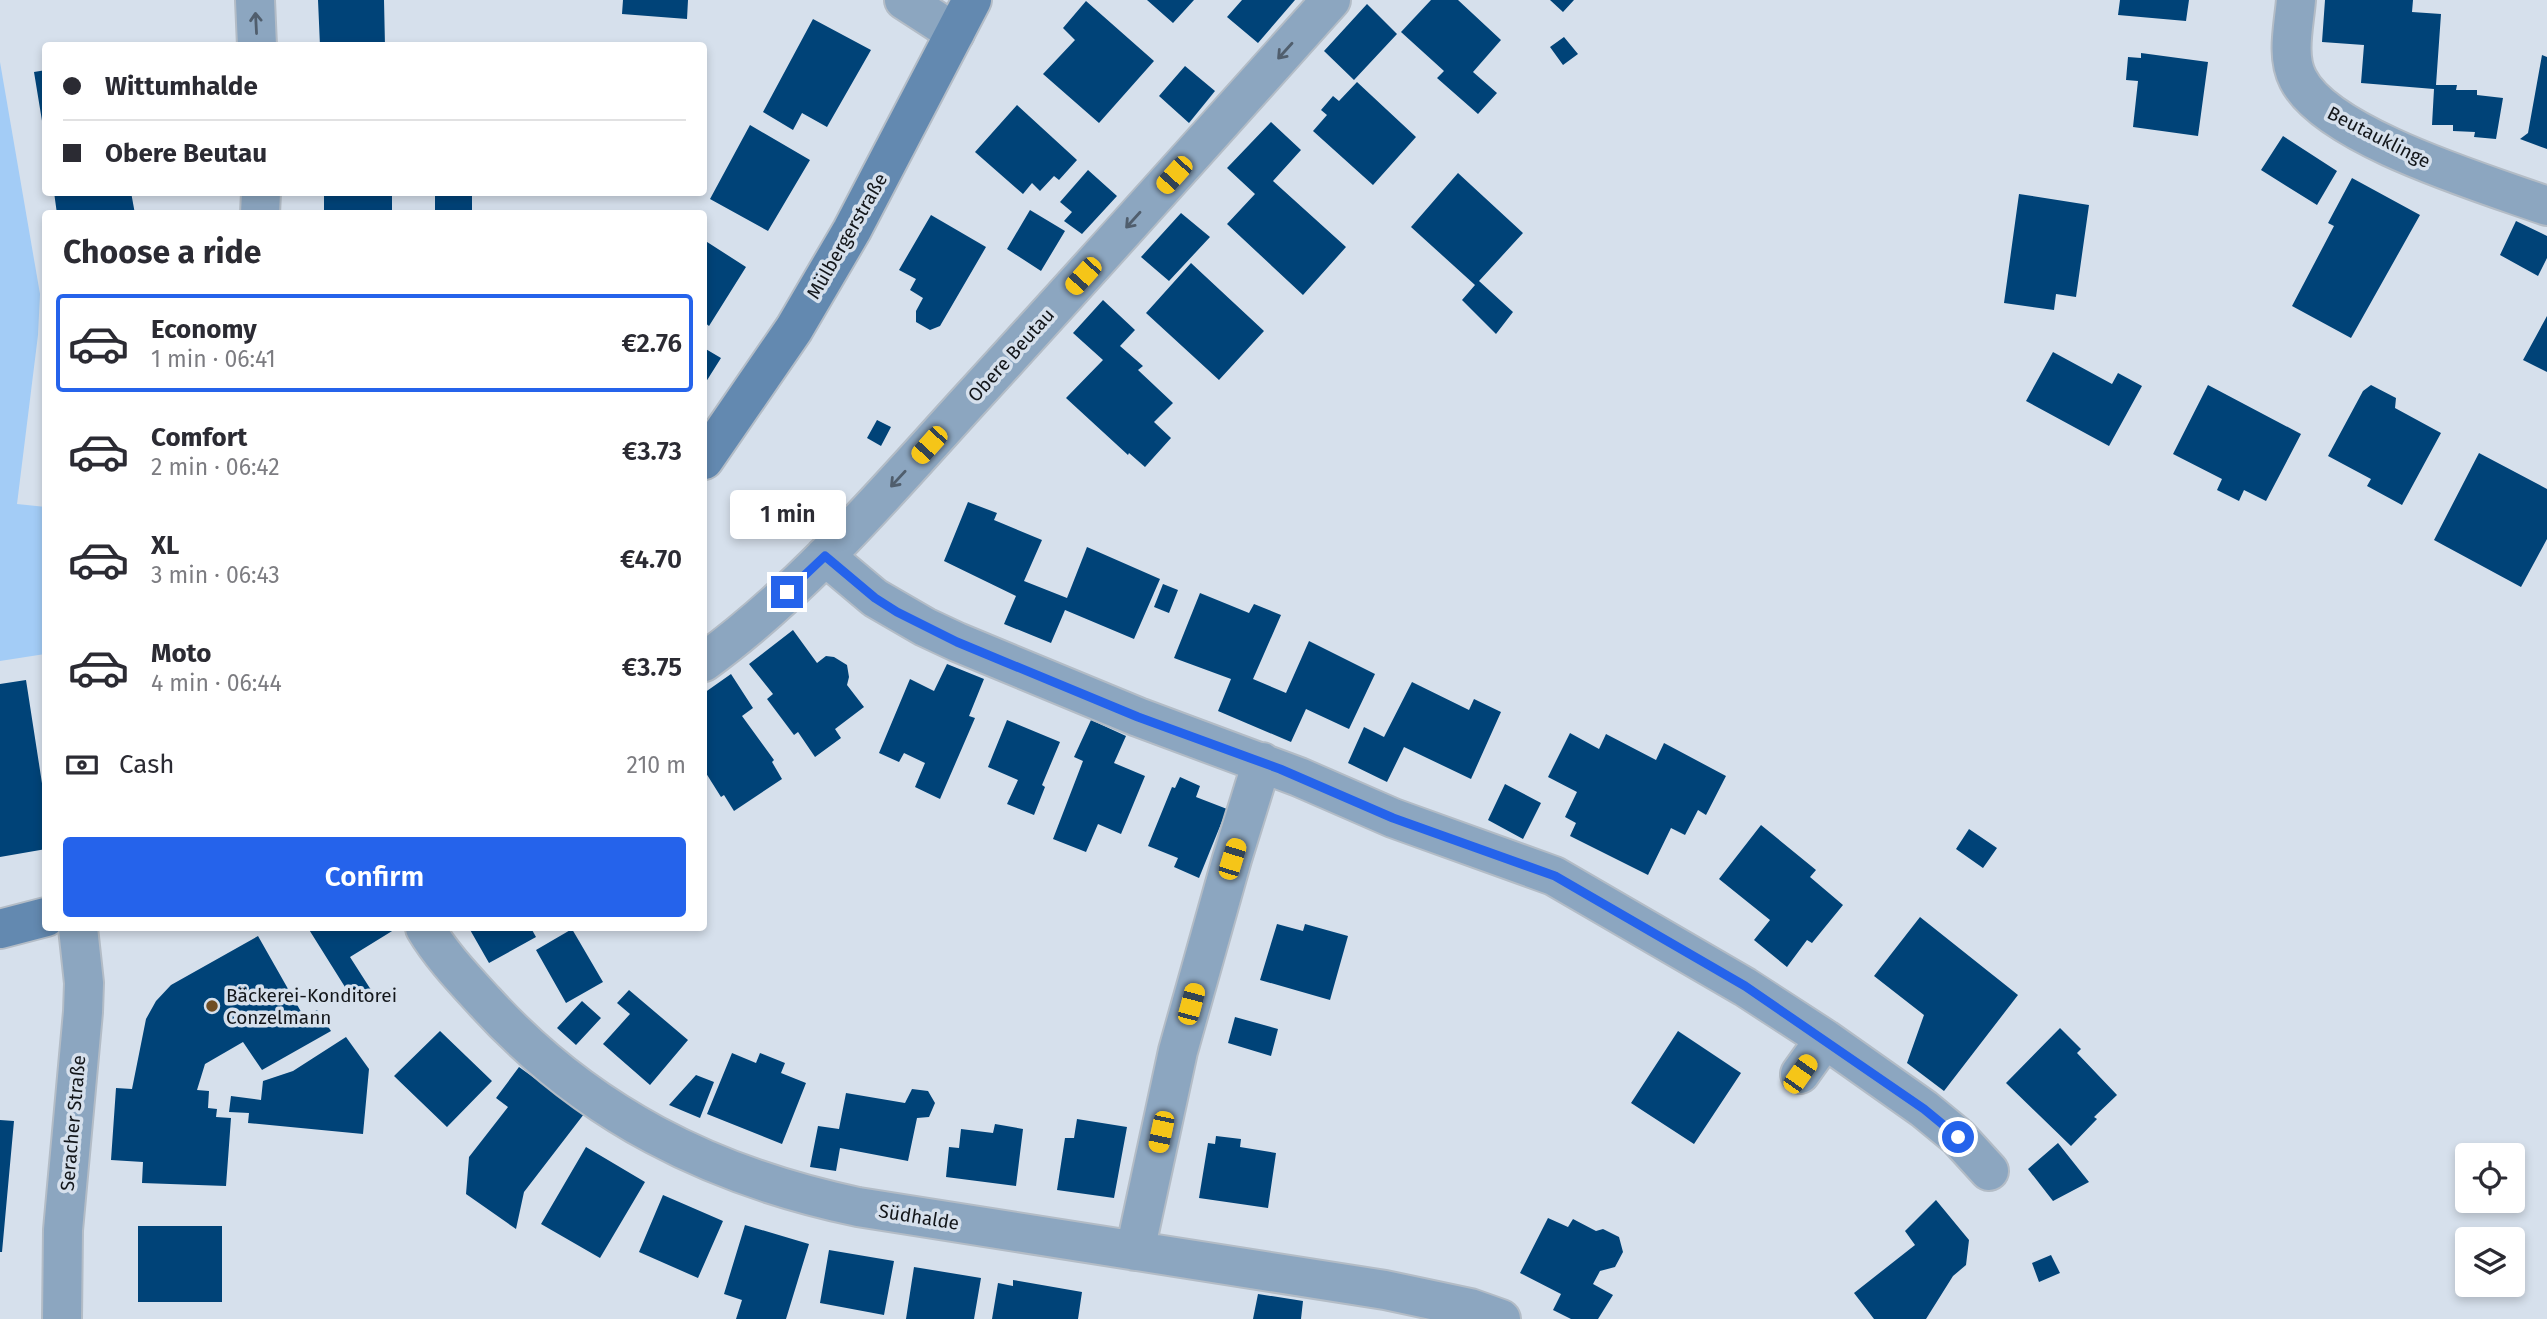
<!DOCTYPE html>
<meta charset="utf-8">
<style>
:root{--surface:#fff;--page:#f7f7f7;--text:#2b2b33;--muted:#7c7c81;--line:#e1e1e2;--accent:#2563eb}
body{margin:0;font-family:"Fira Sans",sans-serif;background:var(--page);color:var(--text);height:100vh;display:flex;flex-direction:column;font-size:26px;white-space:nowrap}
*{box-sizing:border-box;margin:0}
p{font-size:23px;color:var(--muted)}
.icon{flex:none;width:38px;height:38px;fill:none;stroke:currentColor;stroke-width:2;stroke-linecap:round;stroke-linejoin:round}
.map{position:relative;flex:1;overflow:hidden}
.side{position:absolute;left:42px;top:210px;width:665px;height:721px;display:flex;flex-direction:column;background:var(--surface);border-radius:7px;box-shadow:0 4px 10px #0003}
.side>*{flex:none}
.hud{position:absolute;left:42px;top:42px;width:665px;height:154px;border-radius:7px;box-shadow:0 4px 10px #0003;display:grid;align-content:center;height:154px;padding:0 21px;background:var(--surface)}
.controls{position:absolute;left:2455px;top:1143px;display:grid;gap:14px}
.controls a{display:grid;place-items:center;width:70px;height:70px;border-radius:7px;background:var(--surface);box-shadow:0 4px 10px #0003;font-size:35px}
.end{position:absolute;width:32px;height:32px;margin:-16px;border:9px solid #2563eb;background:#fff;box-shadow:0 0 0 4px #fff}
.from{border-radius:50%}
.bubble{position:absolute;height:49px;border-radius:7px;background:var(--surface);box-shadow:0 4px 10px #0003;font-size:23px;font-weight:600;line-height:49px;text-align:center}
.car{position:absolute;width:21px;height:42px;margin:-21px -10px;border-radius:9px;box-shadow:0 0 5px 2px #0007;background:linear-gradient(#f5c518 24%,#345 0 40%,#f5c518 0 76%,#345 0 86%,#f5c518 0)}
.hud b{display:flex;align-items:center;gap:24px;height:66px;font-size:26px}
.hud b+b{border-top:2px solid var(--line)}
.hud i{width:18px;height:18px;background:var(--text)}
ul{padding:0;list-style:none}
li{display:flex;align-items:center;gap:21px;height:98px;margin:0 14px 10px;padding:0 7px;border:4px solid transparent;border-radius:7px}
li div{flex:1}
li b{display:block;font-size:26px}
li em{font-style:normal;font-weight:600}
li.selected{border-color:var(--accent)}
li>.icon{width:63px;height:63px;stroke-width:1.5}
h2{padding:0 21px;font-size:32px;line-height:84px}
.pay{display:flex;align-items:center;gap:18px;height:77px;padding:0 21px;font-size:26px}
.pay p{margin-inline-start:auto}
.button{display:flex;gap:14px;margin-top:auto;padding:14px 21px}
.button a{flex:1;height:80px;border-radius:7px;background:var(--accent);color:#fff;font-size:28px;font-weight:600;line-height:80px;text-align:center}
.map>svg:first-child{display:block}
</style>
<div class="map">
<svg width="2547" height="1319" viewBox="0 0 2547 1319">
<rect width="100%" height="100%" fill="#d6e0ec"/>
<path fill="#a3ccf6" d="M 0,62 L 40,294 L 38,335 L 17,504 L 46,507 L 45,654 L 0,661 Z"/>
<path fill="#004378" d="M 318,0 L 384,0 L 385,46 L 320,46 Z
M 623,0 L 688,0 L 687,19 L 622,14 Z
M 1147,0 L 1194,0 L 1173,23 Z
M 1242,0 L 1295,0 L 1258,43 L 1227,17 Z
M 1431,0 L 1458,0 L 1501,40 L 1473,72 L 1497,93 L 1478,114 L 1437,78 L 1444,71 L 1401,32 Z
M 1550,0 L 1574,0 L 1563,12 Z
M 2120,0 L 2189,0 L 2186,21 L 2118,15 Z
M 2325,0 L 2413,0 L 2412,12 L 2441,14 L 2436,85 L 2457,85 L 2456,90 L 2477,90 L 2477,95 L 2503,98 L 2496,139 L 2474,137 L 2475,132 L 2453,131 L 2453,125 L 2432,125 L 2434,89 L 2361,83 L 2364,45 L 2322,42 Z
M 1086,1 L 1154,61 L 1099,123 L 1043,74 L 1075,40 L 1063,28 Z
M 1367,4 L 1397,34 L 1354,80 L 1324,51 Z
M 813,19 L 871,50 L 827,127 L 802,113 L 793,130 L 763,112 Z
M 1564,37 L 1578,54 L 1563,65 L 1550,47 Z
M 2141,53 L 2208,62 L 2198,136 L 2133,127 L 2138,81 L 2126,80 L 2128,57 L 2141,58 Z
M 2542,55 L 2547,57 L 2547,149 L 2520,139 L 2528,133 Z
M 1185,66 L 1215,91 L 1189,123 L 1159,96 Z
M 46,70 L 46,133 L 44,133 L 34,72 Z
M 1357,82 L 1416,137 L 1373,185 L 1313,131 L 1327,115 L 1321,110 L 1333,96 L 1339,101 Z
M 1017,105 L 1077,160 L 1059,180 L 1054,176 L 1040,191 L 1032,183 L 1023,194 L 975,152 Z
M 1271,122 L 1301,150 L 1273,181 L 1346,247 L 1303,295 L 1227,224 L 1255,194 L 1227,168 Z
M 750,125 L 810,160 L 768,231 L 710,199 Z
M 2283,136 L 2337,171 L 2317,205 L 2261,170 Z
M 1088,170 L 1117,196 L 1082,234 L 1064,221 L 1072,212 L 1060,202 Z
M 1458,173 L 1523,233 L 1479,281 L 1513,312 L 1496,334 L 1462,300 L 1475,285 L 1411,227 Z
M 2352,178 L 2420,215 L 2351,338 L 2292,306 L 2334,226 L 2328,223 Z
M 54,192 L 131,192 L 135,214 L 57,214 Z
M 324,192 L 392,192 L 392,214 L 324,214 Z
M 435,192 L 472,192 L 472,214 L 435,214 Z
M 2019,194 L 2089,205 L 2076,297 L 2056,294 L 2054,310 L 2004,303 Z
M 1030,210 L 1065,231 L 1041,271 L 1007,249 Z
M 1181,213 L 1210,237 L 1169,281 L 1141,257 Z
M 931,215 L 986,247 L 940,326 L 930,330 L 916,322 L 916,311 L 923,298 L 910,290 L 916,279 L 899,270 Z
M 2516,221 L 2547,236 L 2547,258 L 2538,276 L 2500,255 Z
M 704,240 L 746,267 L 709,326 L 704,322 Z
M 1191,263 L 1264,331 L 1219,380 L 1146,313 Z
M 1103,300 L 1135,330 L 1120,346 L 1143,366 L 1138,370 L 1173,403 L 1154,422 L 1171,438 L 1145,467 L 1129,453 L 1128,455 L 1066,398 L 1103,360 L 1073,333 Z
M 2547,316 L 2547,372 L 2523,360 Z
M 704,348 L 721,358 L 704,385 Z
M 2053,352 L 2112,384 L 2118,373 L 2142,386 L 2109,446 L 2026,401 Z
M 2208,385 L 2301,434 L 2266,501 L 2244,490 L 2239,501 L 2217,490 L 2222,479 L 2173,454 Z
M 2371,385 L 2396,398 L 2395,408 L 2441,433 L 2402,505 L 2367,486 L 2371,479 L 2328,456 L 2363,391 Z
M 877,420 L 891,427 L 881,446 L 867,438 Z
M 2479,453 L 2547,489 L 2547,539 L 2521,587 L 2434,540 Z
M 968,502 L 997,513 L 994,520 L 1042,540 L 1024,581 L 1067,598 L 1087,547 L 1160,579 L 1134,639 L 1065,610 L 1051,643 L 1004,624 L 1016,596 L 944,561 Z
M 1163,584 L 1178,590 L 1169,613 L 1154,607 Z
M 1200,593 L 1249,613 L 1254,604 L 1281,615 L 1253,679 L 1286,693 L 1309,641 L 1375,674 L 1349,729 L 1306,709 L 1291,742 L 1218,711 L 1231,679 L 1174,658 Z
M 793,630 L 817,663 L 826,656 L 834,657 L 847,665 L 849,677 L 847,685 L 864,707 L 835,729 L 841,738 L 815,757 L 798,732 L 794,735 L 767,699 L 773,694 L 749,664 Z
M 947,664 L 984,679 L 969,716 L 975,718 L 940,799 L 915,787 L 925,763 L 904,753 L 899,762 L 879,753 L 910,679 L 934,691 Z
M 731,674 L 753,708 L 742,716 L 774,760 L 772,762 L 782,779 L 734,811 L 724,795 L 721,797 L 704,770 L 704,693 Z
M 26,680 L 46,809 L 46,849 L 0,857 L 0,684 Z
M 1412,682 L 1469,710 L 1474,699 L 1501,712 L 1471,779 L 1404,747 L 1387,782 L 1348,763 L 1364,727 L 1384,737 Z
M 1007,720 L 1060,742 L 1042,785 L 1045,787 L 1034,815 L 1007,804 L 1018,780 L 988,767 Z
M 1091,720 L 1126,736 L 1114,763 L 1145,776 L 1121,834 L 1098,824 L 1086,852 L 1053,839 L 1083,761 L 1074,757 Z
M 1570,733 L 1599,749 L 1606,734 L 1656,760 L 1664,743 L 1726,776 L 1706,815 L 1698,810 L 1685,835 L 1671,828 L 1648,875 L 1570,836 L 1576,823 L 1565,817 L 1577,792 L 1548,777 Z
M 1180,777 L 1200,786 L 1196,797 L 1227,809 L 1199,878 L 1174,867 L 1178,858 L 1148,846 L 1172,787 L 1175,788 Z
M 1505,784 L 1541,803 L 1523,839 L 1488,820 Z
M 1761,825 L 1816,870 L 1810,877 L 1843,905 L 1812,943 L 1807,940 L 1787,967 L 1754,940 L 1770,920 L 1719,879 Z
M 1969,829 L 1997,848 L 1983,868 L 1956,849 Z
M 1920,917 L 2018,995 L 1944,1091 L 1907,1063 L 1924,1015 L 1874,976 Z
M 1277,924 L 1303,931 L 1305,924 L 1348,936 L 1330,1000 L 1260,980 Z
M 308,928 L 397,928 L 350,957 L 373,993 L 355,1003 Z
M 469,928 L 531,928 L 536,937 L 489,963 Z
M 572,929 L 603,982 L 566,1003 L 536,950 Z
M 258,936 L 304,1017 L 317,1010 L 331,1031 L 262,1070 L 243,1042 L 205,1064 L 197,1090 L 209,1091 L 208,1108 L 217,1109 L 216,1117 L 231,1118 L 226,1186 L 142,1183 L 143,1162 L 111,1160 L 116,1088 L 132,1089 L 146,1019 L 156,1001 L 171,985 Z
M 629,990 L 688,1040 L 650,1085 L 603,1044 L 630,1014 L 617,1003 Z
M 582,1001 L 601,1018 L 576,1045 L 557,1028 Z
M 1235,1017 L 1278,1029 L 1271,1056 L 1228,1043 Z
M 2060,1028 L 2081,1049 L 2077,1053 L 2117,1095 L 2094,1117 L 2097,1119 L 2071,1146 L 2006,1083 Z
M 440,1031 L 492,1081 L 447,1127 L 394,1076 Z
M 1678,1031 L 1741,1073 L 1694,1144 L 1631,1103 Z
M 346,1037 L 369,1069 L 363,1134 L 248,1123 L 249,1113 L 229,1112 L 231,1096 L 261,1100 L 263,1081 L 293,1071 Z
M 732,1053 L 756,1063 L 760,1053 L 785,1063 L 781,1073 L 806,1083 L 782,1144 L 707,1114 Z
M 519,1067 L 584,1114 L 524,1192 L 516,1229 L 466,1194 L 469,1157 L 508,1107 L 496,1098 Z
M 696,1075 L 714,1082 L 700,1118 L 669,1105 Z
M 912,1089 L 928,1091 L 935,1103 L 929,1117 L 917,1118 L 908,1161 L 840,1148 L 836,1171 L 810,1167 L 818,1126 L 839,1129 L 846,1093 L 905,1103 Z
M 1077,1119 L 1127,1127 L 1114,1198 L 1057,1190 L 1065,1138 L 1074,1138 Z
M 0,1120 L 14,1121 L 2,1252 L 0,1252 Z
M 995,1124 L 1023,1129 L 1016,1186 L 946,1177 L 949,1147 L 959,1148 L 961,1129 L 993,1133 Z
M 1216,1136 L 1241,1139 L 1240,1147 L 1276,1153 L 1268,1208 L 1199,1198 L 1208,1143 L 1215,1144 Z
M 2058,1143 L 2089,1182 L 2053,1201 L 2028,1169 Z
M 586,1147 L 645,1182 L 600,1258 L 541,1224 Z
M 663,1195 L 723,1221 L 698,1278 L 639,1252 Z
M 1936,1200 L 1969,1240 L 1966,1265 L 1953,1276 L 1926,1319 L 1874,1319 L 1854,1293 L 1915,1245 L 1905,1231 Z
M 1548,1218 L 1568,1227 L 1573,1219 L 1596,1231 L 1603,1229 L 1619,1237 L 1623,1252 L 1615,1267 L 1600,1271 L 1593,1284 L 1613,1295 L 1598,1319 L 1571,1319 L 1553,1310 L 1561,1294 L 1520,1273 Z
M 745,1225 L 809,1244 L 786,1319 L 736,1319 L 742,1300 L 724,1294 Z
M 138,1226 L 222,1226 L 222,1302 L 138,1302 Z
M 829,1250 L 894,1261 L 884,1315 L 820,1303 Z
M 2051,1255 L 2060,1273 L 2039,1282 L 2032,1263 Z
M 914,1267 L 981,1278 L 974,1319 L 906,1319 Z
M 1013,1280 L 1082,1292 L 1078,1319 L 992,1319 L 998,1283 L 1013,1286 Z
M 1258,1294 L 1303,1301 L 1301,1319 L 1253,1319 Z"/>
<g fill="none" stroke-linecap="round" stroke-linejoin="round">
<defs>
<path id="street" d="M 255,0 L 257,46
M 904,0 L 955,33
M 2296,0 C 2294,25 2286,56 2298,79 C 2327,137 2486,184 2547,206
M 260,214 L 261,192
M 825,556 L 875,598 L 925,627 L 957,642 L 1138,717 L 1299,777 L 1393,818 L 1554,876 L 1745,987 L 1825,1039 L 1924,1109 L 1958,1137 L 1989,1171
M 704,662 C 804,589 885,493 968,402 C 1090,269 1211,134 1331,0
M 425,928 C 441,955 464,979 485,1002 C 587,1114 711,1176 858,1207 L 1385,1290 L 1470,1308 L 1501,1319
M 1800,1074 L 1825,1039
M 1135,1251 L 1178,1051 L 1232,859 L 1262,762
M 62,1319 L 63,1230 L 83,1012 L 84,983 L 78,928"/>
<path id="secondary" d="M 704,460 L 794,329 L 852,230 L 972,0
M 0,929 L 46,917"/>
</defs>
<use href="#street" stroke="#b3bcc6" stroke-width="42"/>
<use href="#secondary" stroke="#b3bcc6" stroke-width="42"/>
<use href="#street" stroke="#8ca6c0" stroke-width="38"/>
<use href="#secondary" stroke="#6389b0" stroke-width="38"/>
</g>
<defs><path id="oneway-shaft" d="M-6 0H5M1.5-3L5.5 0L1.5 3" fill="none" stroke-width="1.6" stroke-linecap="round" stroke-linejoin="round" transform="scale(1.75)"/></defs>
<g stroke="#505e6d">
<use href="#oneway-shaft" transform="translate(256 23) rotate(-93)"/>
<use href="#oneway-shaft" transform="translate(1285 51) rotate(132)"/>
<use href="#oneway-shaft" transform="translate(1133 220) rotate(132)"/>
<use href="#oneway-shaft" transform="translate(898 479) rotate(133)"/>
</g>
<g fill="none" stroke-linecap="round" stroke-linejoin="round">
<path stroke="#2563eb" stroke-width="9" d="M 787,592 L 825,556 L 875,598 L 897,612 L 957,642 L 1138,717 L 1280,769 L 1393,818 L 1555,876 L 1745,986 L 1924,1109 L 1958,1137"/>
</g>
<circle fill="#6f4e25" stroke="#d6e0ec" stroke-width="2.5" cx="212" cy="1006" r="7"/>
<g text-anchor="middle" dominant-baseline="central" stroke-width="7" stroke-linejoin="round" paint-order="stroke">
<g font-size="19" fill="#13161a" stroke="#d6e0ec">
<text transform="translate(2379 137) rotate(27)">Beutauklinge</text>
<text transform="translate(847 236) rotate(-60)">Mülbergerstraße</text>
<text transform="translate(1011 355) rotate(-48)">Obere Beutau</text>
<text transform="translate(73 1123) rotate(-85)">Seracher Straße</text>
<text transform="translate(919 1217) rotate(9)">Südhalde</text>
</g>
<g font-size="19" fill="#13161a" stroke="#d6e0ec" text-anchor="start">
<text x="226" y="995">Bäckerei-Konditorei<tspan x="226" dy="22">Conzelmann</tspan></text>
</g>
</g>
</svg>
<div class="controls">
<a><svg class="icon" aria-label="locate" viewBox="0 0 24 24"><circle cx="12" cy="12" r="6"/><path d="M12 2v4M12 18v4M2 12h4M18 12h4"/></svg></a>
<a><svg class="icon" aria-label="layers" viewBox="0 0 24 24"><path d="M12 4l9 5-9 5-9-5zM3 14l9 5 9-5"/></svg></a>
</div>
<i class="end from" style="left:1958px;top:1137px"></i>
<i class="end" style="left:787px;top:592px"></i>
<div class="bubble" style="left:730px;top:490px;width:116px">1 min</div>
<i class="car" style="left:1174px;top:175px;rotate:222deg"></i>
<i class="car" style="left:1083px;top:276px;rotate:222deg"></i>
<i class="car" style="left:929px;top:445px;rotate:222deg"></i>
<i class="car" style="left:1232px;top:859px;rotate:17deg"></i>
<i class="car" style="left:1191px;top:1004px;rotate:15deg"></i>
<i class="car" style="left:1800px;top:1074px;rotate:35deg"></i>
<i class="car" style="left:1161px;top:1132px;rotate:192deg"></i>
<div class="hud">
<b><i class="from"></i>Wittumhalde</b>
<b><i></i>Obere Beutau</b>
</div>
<section class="side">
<h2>Choose a ride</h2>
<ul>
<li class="selected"><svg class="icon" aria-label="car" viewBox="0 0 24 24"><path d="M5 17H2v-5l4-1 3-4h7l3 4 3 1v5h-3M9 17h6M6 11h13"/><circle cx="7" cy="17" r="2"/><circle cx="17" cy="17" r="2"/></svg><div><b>Economy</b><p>1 min · 06:41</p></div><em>€2.76</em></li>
<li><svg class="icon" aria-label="car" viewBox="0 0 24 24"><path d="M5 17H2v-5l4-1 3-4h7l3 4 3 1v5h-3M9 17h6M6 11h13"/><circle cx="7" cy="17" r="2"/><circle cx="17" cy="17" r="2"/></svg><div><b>Comfort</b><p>2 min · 06:42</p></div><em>€3.73</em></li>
<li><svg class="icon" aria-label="car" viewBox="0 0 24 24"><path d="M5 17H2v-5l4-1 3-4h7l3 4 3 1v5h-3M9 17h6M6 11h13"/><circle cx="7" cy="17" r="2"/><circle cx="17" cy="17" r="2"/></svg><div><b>XL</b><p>3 min · 06:43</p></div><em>€4.70</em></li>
<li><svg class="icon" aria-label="car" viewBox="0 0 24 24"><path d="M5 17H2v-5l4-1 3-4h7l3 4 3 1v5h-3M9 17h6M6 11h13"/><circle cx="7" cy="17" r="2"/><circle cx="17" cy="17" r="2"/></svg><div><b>Moto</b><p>4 min · 06:44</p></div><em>€3.75</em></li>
</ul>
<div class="pay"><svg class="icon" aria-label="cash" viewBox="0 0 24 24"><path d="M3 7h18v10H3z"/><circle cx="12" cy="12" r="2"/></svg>Cash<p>210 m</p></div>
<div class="button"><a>Confirm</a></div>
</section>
</div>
